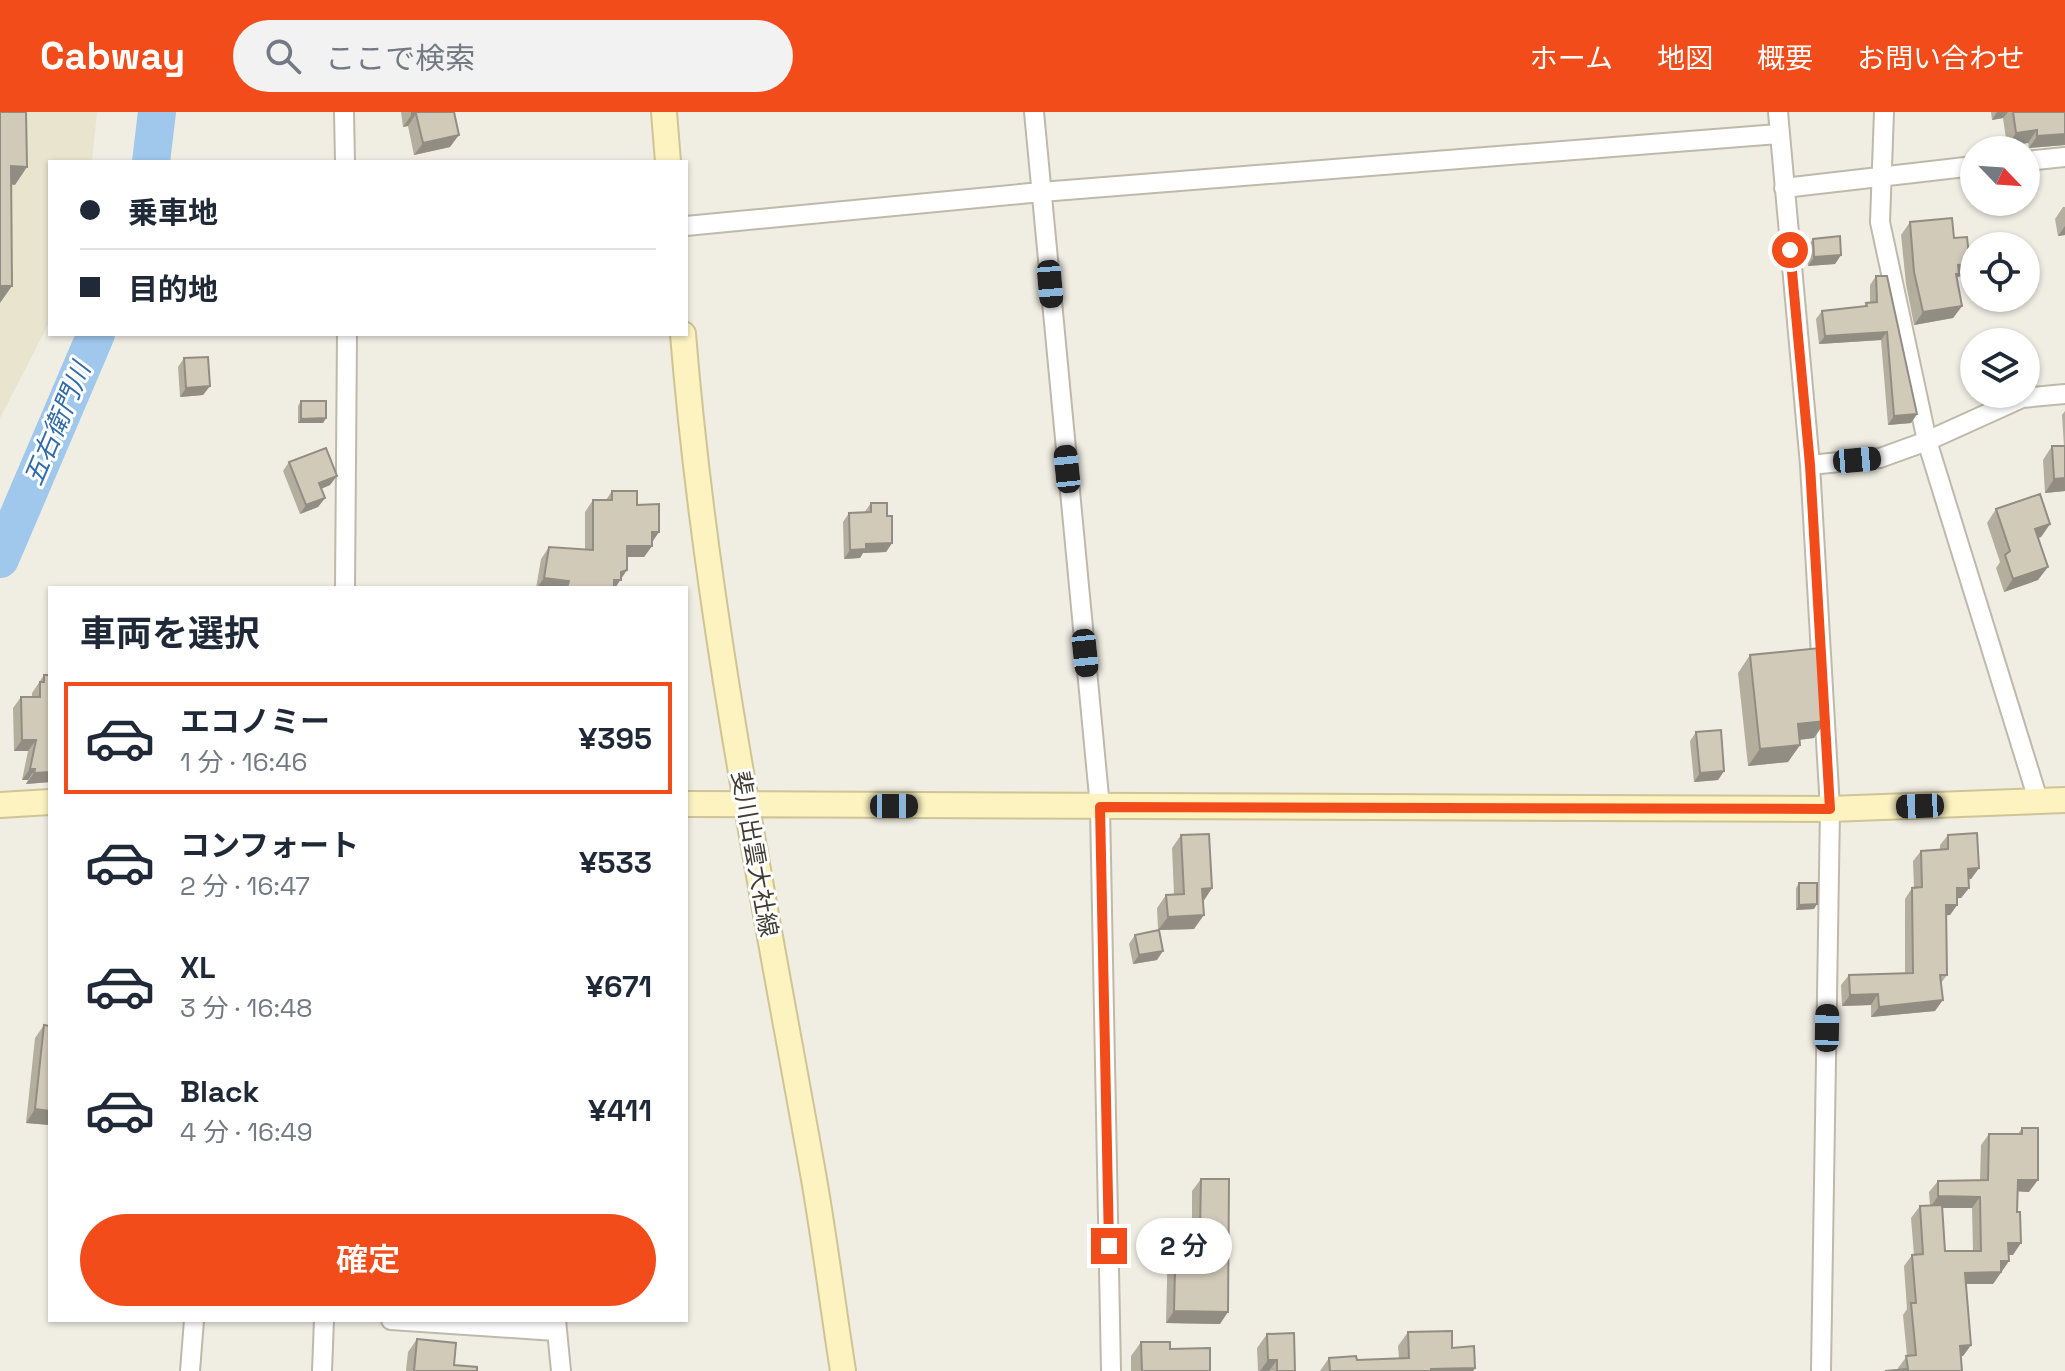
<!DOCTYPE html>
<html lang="ja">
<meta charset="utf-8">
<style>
:root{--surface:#fff;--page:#f2f2f3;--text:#1f2937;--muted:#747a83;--line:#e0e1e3;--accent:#f14c1a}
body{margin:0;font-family:"Space Grotesk","Noto Sans JP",sans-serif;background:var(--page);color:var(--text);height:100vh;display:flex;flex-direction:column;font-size:30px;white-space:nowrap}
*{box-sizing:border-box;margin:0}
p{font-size:26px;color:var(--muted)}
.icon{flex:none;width:44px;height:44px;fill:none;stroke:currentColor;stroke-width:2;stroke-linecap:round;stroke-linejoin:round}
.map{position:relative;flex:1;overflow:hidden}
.details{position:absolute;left:48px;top:474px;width:640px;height:736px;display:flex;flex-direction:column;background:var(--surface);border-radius:0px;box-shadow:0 2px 6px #0004}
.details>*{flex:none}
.banner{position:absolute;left:48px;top:48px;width:640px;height:176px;border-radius:0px;box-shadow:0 2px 6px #0004;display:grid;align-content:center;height:176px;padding:0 32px;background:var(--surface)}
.needle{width:52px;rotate:115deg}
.controls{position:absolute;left:1960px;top:24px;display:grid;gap:16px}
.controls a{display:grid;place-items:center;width:80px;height:80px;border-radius:50%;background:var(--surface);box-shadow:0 2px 6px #0004;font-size:40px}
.end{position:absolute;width:36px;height:36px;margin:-18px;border:10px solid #f14c1a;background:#fff;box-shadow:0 0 0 4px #fff}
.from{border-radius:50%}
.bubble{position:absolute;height:56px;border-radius:28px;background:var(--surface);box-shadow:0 2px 6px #0004;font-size:26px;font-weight:600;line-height:56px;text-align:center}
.car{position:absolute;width:24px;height:48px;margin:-24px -12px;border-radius:10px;box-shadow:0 0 6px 2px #0007;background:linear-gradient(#222 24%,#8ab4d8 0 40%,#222 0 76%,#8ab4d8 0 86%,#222 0)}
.banner b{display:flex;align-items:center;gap:28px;height:76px;font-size:30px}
.banner b+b{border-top:2px solid var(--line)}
.banner i{width:20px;height:20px;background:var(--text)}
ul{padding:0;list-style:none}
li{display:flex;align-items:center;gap:24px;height:112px;margin:0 16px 12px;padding:0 16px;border:4px solid transparent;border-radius:0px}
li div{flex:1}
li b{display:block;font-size:30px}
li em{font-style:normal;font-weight:600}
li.selected{border-color:var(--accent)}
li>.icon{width:72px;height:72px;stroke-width:1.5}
h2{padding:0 32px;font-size:36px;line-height:96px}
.action{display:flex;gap:16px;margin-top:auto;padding:16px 32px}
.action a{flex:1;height:92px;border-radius:48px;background:var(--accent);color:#fff;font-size:32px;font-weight:600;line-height:92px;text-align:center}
header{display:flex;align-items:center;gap:48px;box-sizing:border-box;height:112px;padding:0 40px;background:var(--accent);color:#fff}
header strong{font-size:38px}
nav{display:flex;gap:44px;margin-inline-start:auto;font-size:28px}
.search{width:560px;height:72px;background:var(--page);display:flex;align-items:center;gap:20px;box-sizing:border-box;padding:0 28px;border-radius:44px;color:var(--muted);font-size:30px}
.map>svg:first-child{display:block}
</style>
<header>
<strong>Cabway</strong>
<div class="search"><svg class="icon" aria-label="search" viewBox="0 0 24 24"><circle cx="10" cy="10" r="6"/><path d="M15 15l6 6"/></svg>ここで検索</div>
<nav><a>ホーム</a><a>地図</a><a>概要</a><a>お問い合わせ</a></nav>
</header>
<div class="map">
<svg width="2065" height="1259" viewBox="0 0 2065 1259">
<rect width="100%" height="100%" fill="#f0ede3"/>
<path fill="#e9e4cd" d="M 0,0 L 97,0 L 92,50 L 50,50 L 50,209 L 0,306 Z"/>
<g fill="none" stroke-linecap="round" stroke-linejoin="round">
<path stroke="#a0c7ec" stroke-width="38" d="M 151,50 L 157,0
M 0,447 L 96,222"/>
<defs>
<path id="street" d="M 344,0 L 345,50
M 1034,0 L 1100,695 L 1111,1259
M 1778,0 L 1810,353 L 1830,697 L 1821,1259
M 1884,0 L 1880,110 L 1927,329 L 2039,691
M 2026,49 L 2065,45
M 1784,76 L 1974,54
M 686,114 L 1041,80 L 1778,22
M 1810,353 L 1880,346 L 1927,329 L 2022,286 L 2065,282
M 345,476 L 347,222
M 391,1208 L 555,1219
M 556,1208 L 561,1259
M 190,1259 L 194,1208
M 322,1259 L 324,1208"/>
<path id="secondary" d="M 664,0 L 668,50
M 683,222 C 706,506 764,786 814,1067 C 825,1131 833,1195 843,1259
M 686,692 L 1830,697 L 2065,688
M 0,693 L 50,690"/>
</defs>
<use href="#street" stroke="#beb9a9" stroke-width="22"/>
<use href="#secondary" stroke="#cfc494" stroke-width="28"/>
<use href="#street" stroke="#fff" stroke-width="18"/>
<use href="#secondary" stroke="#fcf3c1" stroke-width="24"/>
</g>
<path fill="#b4ae9f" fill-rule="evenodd" d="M 401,0 L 455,0 L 450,35 L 414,43 L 408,14 L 403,15 Z
M 1991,0 L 2065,0 L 2065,33 L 2029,36 L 2028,31 L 2007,34 L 2003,6 L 1992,8 Z
M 2063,95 L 2065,95 L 2065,123 L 2058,124 L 2055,107 Z
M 1910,110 L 1954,126 L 1962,164 L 1957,165 L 1962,194 L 1953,206 L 1914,213 L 1906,172 L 1901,123 Z
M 1813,127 L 1841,143 L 1835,152 L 1808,154 L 1806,136 Z
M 1876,164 L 1917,302 L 1911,311 L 1888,313 L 1881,228 L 1819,232 L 1816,207 L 1822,199 L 1864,195 L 1866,191 L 1870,190 L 1870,173 Z
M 184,246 L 210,274 L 203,283 L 180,285 L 178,255 Z
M 301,289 L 326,306 L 323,311 L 298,311 L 298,294 Z
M 2065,299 L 2065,379 L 2045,381 L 2043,348 L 2052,334 L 2064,334 L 2062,303 Z
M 289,350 L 330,373 L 321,377 L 325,386 L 318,395 L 300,402 L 283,359 Z
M 612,379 L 637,393 L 652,430 L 652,434 L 644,445 L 627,445 L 621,466 L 615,476 L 536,476 L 541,447 L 549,435 L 585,438 L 585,400 L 593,388 L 606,388 Z
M 871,391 L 887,404 L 892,431 L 886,440 L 863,441 L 860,446 L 844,447 L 843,410 L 849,401 L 864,401 Z
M 1996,397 L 2050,412 L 2041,425 L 2038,426 L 2038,468 L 2004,480 L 1996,456 L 2000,450 L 1987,411 Z
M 1750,543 L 1814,626 L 1800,628 L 1800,633 L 1788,650 L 1748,654 L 1738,561 Z
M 44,563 L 50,670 L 26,672 L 28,668 L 22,668 L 28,639 L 14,639 L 13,596 L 21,585 L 32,585 L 32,581 Z
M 1696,620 L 1724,659 L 1718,668 L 1694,670 L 1690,629 Z
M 1181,723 L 1212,776 L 1203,789 L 1194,817 L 1159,818 L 1157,848 L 1133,852 L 1129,832 L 1135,823 L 1158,818 L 1157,796 L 1166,783 L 1174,782 L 1172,736 Z
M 1948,723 L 1979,756 L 1971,767 L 1968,767 L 1969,776 L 1961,786 L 1957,786 L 1957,793 L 1950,803 L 1946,803 L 1947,863 L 1941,871 L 1935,899 L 1871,905 L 1871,893 L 1842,894 L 1841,873 L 1849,863 L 1905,861 L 1905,787 L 1912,776 L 1914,776 L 1913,749 L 1921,739 L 1940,738 L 1940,733 Z
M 1799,771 L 1814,797 L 1796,798 L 1796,776 Z
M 44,913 L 50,914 L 50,1013 L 26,1011 L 35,926 Z
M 2022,1016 L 2029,1080 L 2018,1079 L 2013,1143 L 2009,1143 L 2009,1149 L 1993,1172 L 1966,1172 L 1971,1233 L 1963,1244 L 1960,1244 L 1962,1259 L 1898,1258 L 1898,1256 L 1907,1244 L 1903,1203 L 1907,1197 L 1904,1154 L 1912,1143 L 1914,1143 L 1911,1106 L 1920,1094 L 1930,1094 L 1929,1080 L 1938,1069 L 1980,1068 L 1981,1033 L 1989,1022 L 2018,1022 ZM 1942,1096 L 1972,1096 L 1973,1139 L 1945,1139 Z
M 1201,1067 L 1220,1212 L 1166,1211 L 1168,1128 L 1176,1117 L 1192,1117 L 1192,1079 Z
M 1408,1220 L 1452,1236 L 1475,1256 L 1473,1259 L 1320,1259 L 1329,1246 L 1357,1248 L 1399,1246 L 1398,1234 Z
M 1267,1222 L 1295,1259 L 1258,1259 L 1257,1236 Z
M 417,1227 L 454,1253 L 477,1259 L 406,1259 L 408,1240 Z
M 1141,1230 L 1170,1237 L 1210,1259 L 1131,1259 L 1131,1244 Z"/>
<path fill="#928d82" d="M 1997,0 L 2008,0 L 2003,6 L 1992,8 Z
M 412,2 L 416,2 L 408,14 L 403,15 Z
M 2037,18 L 2028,31 L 2007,34 L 2016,21 Z
M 2065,22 L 2065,33 L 2029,36 L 2037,24 Z
M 459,23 L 450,35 L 414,43 L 423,31 Z
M 11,54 L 27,55 L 15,73 L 0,71 Z
M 2065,114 L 2065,123 L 2058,124 Z
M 1841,143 L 1835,152 L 1808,154 L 1814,145 Z
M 1970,152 L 1962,164 L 1957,165 L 1951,174 L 1958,153 Z
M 0,174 L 12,174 L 0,191 Z
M 1962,194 L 1953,206 L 1914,213 L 1923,200 Z
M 1887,220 L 1881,228 L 1819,232 L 1825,224 Z
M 210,274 L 203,283 L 180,285 L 186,276 Z
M 1917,302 L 1911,311 L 1888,313 L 1894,304 Z
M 326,306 L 323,311 L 298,311 L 301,307 Z
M 337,364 L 330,373 L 313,380 L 319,371 Z
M 2065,366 L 2065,379 L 2045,381 L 2054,367 Z
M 325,386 L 318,395 L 300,402 L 306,393 Z
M 2050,412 L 2041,425 L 2026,430 L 2035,417 Z
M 652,420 L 659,420 L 651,432 Z
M 892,431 L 886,440 L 863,441 L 860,446 L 844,447 L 850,438 L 866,432 Z
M 627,434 L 652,434 L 644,445 L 619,445 Z
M 2048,455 L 2038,468 L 2004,480 L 2013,467 Z
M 627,458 L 615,476 L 608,476 L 621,460 Z
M 544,466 L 569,469 L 565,476 L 537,476 Z
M 1826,609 L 1814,626 L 1786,629 L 1798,612 Z
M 22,628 L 36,628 L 28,639 L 14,639 Z
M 1800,633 L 1788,650 L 1748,654 L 1760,637 Z
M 30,657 L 35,657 L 28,668 L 22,668 Z
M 1724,659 L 1718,668 L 1694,670 L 1700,661 Z
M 50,660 L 50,670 L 26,672 L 34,661 Z
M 1979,756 L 1971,767 L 1960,768 L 1968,757 Z
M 1212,776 L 1203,790 L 1202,777 Z
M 1957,776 L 1969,776 L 1961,786 L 1949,787 Z
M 1817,792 L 1814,797 L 1796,798 L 1799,793 Z
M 1946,793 L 1957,793 L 1950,803 L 1939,804 Z
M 1204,803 L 1194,817 L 1158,818 L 1168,805 Z
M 1163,839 L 1157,848 L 1133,852 L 1139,843 Z
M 1878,882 L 1871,893 L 1842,894 L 1850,883 Z
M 1943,888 L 1935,899 L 1871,905 L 1879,895 Z
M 35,997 L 50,999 L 50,1013 L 26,1011 Z
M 2018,1068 L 2038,1068 L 2029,1080 L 2010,1079 Z
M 1938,1084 L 1980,1085 L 1972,1096 L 1930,1096 Z
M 2008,1131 L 2021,1131 L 2013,1143 L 2000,1143 Z
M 2001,1149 L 2009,1149 L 1993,1172 L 1957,1172 L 1965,1161 Z
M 1174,1199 L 1228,1200 L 1220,1212 L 1166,1211 Z
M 1971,1233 L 1963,1244 L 1951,1245 L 1960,1234 Z
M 1268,1248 L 1277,1248 L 1269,1259 L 1260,1259 Z
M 1475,1256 L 1473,1259 L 1430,1259 L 1431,1257 Z"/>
<path fill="#d1cab9" stroke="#928d82" stroke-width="2" d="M 0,0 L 26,0 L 27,55 L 11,54 L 12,174 L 0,174 Z
M 412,0 L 454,0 L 459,23 L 423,31 L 416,2 L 412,2 Z
M 2013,0 L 2065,0 L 2065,22 L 2037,24 L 2037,18 L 2016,21 Z
M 1952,106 L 1954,126 L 1967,125 L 1970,152 L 1958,153 L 1959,162 L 1956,162 L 1962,194 L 1923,200 L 1914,160 L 1910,110 Z
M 1840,124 L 1841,143 L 1814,145 L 1813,127 Z
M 1876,164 L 1887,164 L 1917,302 L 1894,304 L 1887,220 L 1825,224 L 1822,199 L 1867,194 L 1866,191 L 1877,190 Z
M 208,245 L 210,274 L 186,276 L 184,246 Z
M 301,289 L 326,289 L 326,306 L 301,307 Z
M 2052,334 L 2065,334 L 2065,366 L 2054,367 Z
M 326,336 L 337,364 L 319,371 L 325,386 L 306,393 L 289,350 Z
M 612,379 L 637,379 L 637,393 L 659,392 L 659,420 L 652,420 L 652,434 L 627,434 L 627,458 L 621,460 L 621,468 L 614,468 L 614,476 L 567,476 L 569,469 L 544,466 L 549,435 L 593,438 L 593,388 L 612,388 Z
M 2040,382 L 2050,412 L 2035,417 L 2048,455 L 2013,467 L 2005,443 L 2010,439 L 1996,397 Z
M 871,391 L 887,391 L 887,404 L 892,404 L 892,431 L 866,432 L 866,437 L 850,438 L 849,401 L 871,400 Z
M 1820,536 L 1826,609 L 1798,612 L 1800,633 L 1760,637 L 1750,543 Z
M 44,563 L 50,563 L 50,660 L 34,661 L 35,657 L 30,657 L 36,628 L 22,628 L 21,585 L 40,585 L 40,570 L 44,570 Z
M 1721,618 L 1724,659 L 1700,661 L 1696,620 Z
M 1977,721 L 1979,756 L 1968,757 L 1969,776 L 1957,776 L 1957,793 L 1946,793 L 1947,863 L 1940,863 L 1943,888 L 1879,895 L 1878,882 L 1850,883 L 1849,863 L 1913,861 L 1912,776 L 1922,775 L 1921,739 L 1948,737 L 1948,723 Z
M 1209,722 L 1212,776 L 1202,777 L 1204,803 L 1168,805 L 1166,783 L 1184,782 L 1181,723 Z
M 1799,771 L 1817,771 L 1817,792 L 1799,793 Z
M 1159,818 L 1163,839 L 1139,843 L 1135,823 Z
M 44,913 L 50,914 L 50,999 L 35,997 Z
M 2022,1016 L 2038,1016 L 2038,1068 L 2018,1068 L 2017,1100 L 2020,1100 L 2021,1131 L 2008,1131 L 2009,1149 L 2001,1149 L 2001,1160 L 1965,1161 L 1971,1233 L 1960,1234 L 1962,1259 L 1885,1259 L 1908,1257 L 1906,1244 L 1916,1243 L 1911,1191 L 1916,1191 L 1912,1143 L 1923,1142 L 1920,1094 L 1942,1093 L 1945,1139 L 1981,1139 L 1980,1085 L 1938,1084 L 1938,1069 L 1988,1068 L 1989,1022 L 2022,1022 Z
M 1201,1067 L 1229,1067 L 1228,1200 L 1174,1199 L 1176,1117 L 1200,1116 Z
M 1452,1219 L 1452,1236 L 1474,1234 L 1475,1256 L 1431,1257 L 1431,1259 L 1330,1259 L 1329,1246 L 1356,1244 L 1357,1248 L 1409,1246 L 1408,1220 Z
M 1294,1221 L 1295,1259 L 1277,1259 L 1277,1248 L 1268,1248 L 1267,1222 Z
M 417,1227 L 456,1231 L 454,1253 L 477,1255 L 477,1259 L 414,1259 Z
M 1141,1230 L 1170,1230 L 1170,1237 L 1210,1236 L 1210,1259 L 1142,1259 Z"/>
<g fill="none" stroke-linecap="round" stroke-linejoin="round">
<path stroke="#f14c1a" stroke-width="10" d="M 1109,1134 L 1100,695 L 1830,697 L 1810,353 L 1790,138"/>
</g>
<g text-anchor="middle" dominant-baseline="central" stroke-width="6" stroke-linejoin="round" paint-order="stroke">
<g font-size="24" fill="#423d33" stroke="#fff">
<text transform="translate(755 742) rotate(80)">斐川出雲大社線</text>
</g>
<g font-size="26" font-style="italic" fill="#326ca8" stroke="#fff">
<text transform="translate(57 312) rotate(-67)">五右衛門川</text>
</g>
</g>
</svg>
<div class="controls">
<a><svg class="needle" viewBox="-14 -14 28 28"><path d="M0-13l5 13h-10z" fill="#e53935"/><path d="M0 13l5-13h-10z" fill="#747a83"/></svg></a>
<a><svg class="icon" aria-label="locate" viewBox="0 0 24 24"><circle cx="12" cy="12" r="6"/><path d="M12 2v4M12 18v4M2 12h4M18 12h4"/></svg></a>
<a><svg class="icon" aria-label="layers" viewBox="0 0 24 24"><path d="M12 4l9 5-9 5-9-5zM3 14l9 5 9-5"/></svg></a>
</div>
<i class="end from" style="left:1790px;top:138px"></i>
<i class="end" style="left:1109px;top:1134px"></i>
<div class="bubble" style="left:1136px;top:1106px;width:96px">2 分</div>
<i class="car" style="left:1050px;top:172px;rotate:175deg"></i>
<i class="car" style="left:1857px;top:348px;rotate:85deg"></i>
<i class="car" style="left:1067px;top:357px;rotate:354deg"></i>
<i class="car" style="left:1085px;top:541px;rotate:174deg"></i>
<i class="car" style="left:894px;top:694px;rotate:90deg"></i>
<i class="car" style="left:1920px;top:694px;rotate:268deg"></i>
<i class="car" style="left:1827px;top:916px;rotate:1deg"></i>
<div class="banner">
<b><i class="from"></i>乗車地</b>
<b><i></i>目的地</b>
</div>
<section class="details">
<h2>車両を選択</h2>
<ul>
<li class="selected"><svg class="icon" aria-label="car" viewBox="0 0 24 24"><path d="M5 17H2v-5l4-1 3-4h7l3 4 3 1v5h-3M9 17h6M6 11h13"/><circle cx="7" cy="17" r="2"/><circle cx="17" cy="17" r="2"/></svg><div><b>エコノミー</b><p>1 分 · 16:46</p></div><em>¥395</em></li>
<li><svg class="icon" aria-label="car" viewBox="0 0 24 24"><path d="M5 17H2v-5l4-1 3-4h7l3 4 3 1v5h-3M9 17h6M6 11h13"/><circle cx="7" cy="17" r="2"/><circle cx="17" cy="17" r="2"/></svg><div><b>コンフォート</b><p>2 分 · 16:47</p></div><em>¥533</em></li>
<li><svg class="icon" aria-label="car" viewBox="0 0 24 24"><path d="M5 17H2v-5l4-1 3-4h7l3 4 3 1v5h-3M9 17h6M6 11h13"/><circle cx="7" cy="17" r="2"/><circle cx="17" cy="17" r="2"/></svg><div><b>XL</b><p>3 分 · 16:48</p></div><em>¥671</em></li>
<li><svg class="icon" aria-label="car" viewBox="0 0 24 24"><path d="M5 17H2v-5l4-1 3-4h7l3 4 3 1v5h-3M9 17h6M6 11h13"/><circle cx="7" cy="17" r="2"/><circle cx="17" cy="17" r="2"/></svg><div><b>Black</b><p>4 分 · 16:49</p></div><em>¥411</em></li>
</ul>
<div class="action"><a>確定</a></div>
</section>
</div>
